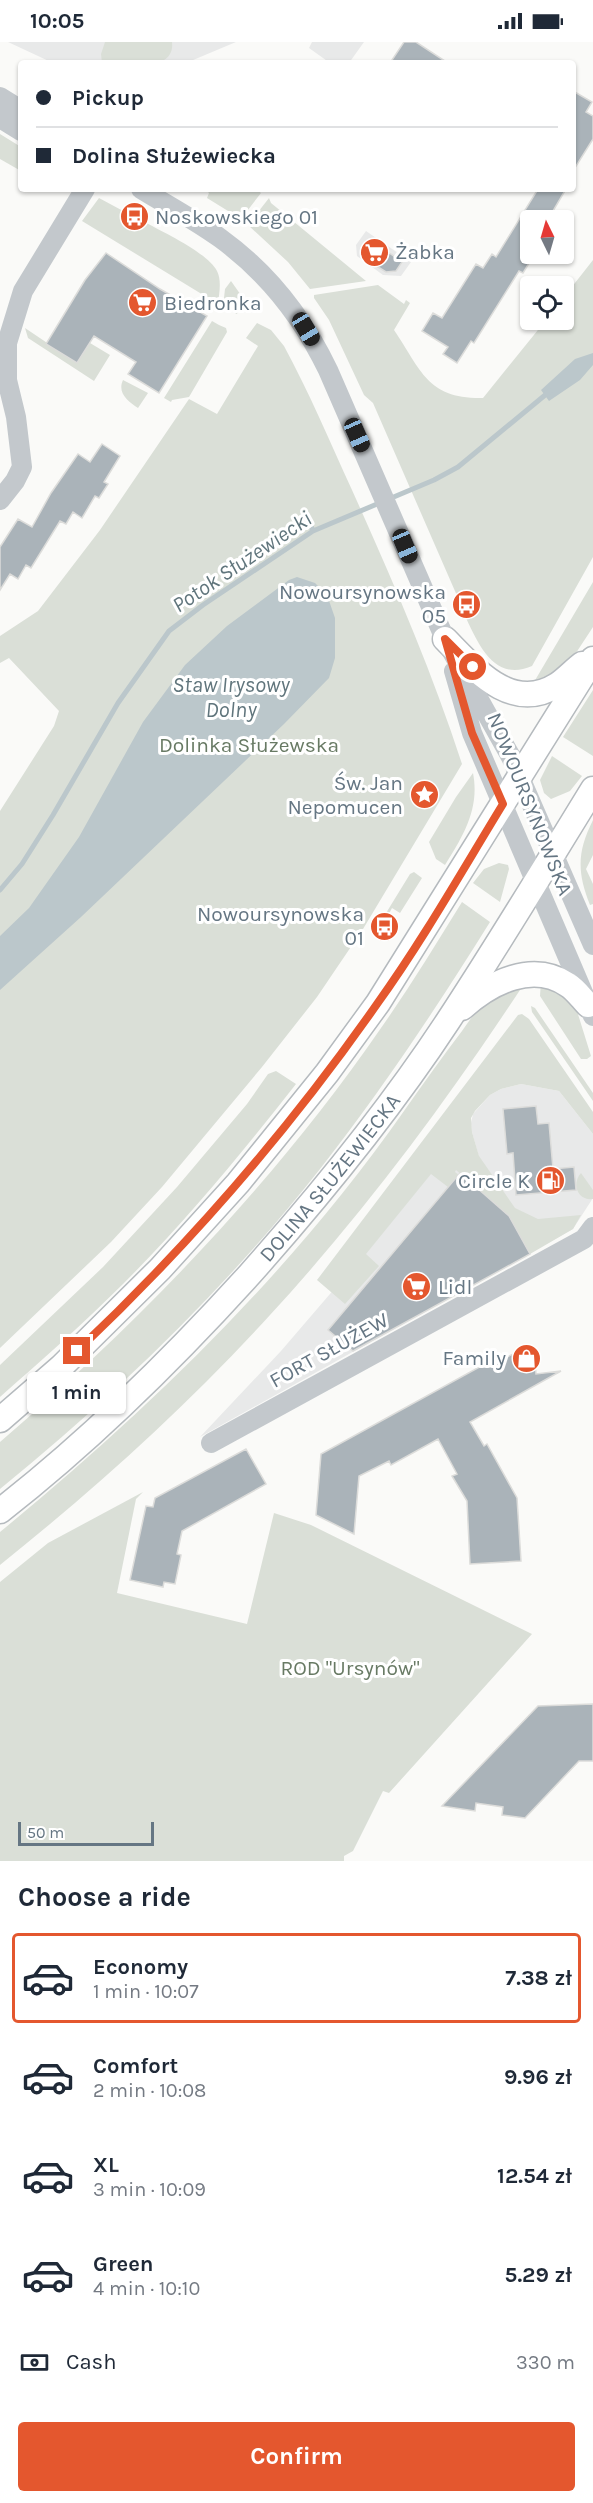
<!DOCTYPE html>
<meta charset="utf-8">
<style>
:root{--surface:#fff;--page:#f6f6f7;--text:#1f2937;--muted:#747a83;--line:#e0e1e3;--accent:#e4572e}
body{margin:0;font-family:Karla,sans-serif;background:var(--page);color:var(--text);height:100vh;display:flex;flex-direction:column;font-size:22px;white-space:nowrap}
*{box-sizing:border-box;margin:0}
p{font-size:20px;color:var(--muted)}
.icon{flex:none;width:33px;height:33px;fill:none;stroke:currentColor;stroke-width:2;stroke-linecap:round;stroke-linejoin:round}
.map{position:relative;height:1819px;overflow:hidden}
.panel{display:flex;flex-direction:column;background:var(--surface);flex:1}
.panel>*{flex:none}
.banner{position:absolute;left:18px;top:18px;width:558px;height:132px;border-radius:6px;box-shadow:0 2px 4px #0004;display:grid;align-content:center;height:132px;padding:0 18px;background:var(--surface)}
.needle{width:39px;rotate:355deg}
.fabs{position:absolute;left:520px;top:168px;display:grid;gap:12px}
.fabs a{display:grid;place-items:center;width:54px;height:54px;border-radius:6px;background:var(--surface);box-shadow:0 2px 4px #0004;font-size:30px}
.scale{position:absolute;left:18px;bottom:15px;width:136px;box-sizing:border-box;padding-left:6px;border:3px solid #657683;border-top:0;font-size:16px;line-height:21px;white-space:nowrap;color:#657683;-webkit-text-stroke:4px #fff;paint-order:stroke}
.end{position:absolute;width:27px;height:27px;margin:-14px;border:8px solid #e4572e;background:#fff;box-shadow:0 0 0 3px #fff}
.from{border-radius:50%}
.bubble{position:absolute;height:42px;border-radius:6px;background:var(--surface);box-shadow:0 2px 4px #0004;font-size:20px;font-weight:700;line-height:42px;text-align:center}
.car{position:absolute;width:18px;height:36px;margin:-18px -9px;border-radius:8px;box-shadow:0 0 4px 2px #0007;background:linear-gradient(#222 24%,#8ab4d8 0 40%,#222 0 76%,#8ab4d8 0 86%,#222 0)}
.banner b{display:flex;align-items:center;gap:21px;height:57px;font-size:22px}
.banner b+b{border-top:2px solid var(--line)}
.banner i{width:15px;height:15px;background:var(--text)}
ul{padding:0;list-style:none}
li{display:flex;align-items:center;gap:18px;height:90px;margin:0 12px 9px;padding:0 6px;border:3px solid transparent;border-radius:6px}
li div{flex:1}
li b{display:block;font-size:22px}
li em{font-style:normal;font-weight:700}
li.on{border-color:var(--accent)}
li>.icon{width:54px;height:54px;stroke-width:1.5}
h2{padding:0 18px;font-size:27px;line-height:72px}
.pay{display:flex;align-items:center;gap:15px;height:66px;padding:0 18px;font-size:22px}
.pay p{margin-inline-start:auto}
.button{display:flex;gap:12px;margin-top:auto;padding:12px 18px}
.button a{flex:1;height:69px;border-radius:6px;background:var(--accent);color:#fff;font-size:24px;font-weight:700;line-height:69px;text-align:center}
.status{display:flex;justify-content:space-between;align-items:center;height:42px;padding:0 30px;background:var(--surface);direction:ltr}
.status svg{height:16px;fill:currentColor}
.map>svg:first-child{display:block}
</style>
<div class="status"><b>10:05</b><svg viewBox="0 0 49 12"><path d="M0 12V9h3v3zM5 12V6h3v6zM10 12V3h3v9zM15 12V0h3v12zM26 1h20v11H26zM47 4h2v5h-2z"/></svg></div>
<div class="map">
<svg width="593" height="1819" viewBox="0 0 593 1819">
<rect width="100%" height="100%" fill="#fafaf8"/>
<path fill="#e8e9e9" d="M 8,0 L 236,0 L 186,21 L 53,21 Z
M 312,0 L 364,0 L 349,21 L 330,21 L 309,6 Z
M 366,189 L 411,220 L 401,234 L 383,233 L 357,214 L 356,203 Z
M 521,1042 L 559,1049 L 593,1092 L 593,1156 L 573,1187 L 200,1395 L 281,1309 L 384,1189 L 458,1092 L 479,1115 L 472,1090 L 471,1081 L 473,1072 L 490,1053 L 501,1047 Z"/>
<path fill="#dadfd7" d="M 105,0 L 172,0 C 173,9 170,15 162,19 L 102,21 L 101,12 Z
M 0,92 L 21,105 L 21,129 L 0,117 Z
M 205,147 L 256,147 L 261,151 L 241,177 L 207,156 L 209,151 Z
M 99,156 L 125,170 L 123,172 L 140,182 L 143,179 C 162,190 207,210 217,229 C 222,239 219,252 218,262 L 82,179 Z
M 269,156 L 271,161 L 366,239 L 310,247 L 288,220 L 248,183 Z
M 593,218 L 593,515 L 532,624 C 494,641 478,601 465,574 L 473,570 L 466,553 L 458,556 L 373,361 L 364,353 L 329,278 L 314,256 L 314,253 L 378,243 L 404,262 L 406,258 L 410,261 L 394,288 C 422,329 427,357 483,356 L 546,278 L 564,278 L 564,255 Z
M 231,239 L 243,256 L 237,272 L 223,265 L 225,247 Z
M 212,279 L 219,283 L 183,342 L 219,283 L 226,286 L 227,290 L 189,355 L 172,358 L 171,360 L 164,356 Z
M 257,281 L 271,288 L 284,304 C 309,350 330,400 352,448 C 392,537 432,629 462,722 L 363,887 L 317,955 L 262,1025 L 162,1145 L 111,1200 L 0,1306 L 0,769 L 54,684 L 59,669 L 9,616 L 0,621 L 0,594 L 38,569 L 100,488 L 189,357 L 217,372 L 258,304 L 246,296 Z
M 25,286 L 77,321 L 90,301 L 110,313 L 94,339 L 28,296 Z
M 123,338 L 148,351 L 138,366 C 128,359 117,351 123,338 Z
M 593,540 L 593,585 L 574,614 L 554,633 L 534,640 Z
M 593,648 L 593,714 L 563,695 Z
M 552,714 L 582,734 L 570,749 L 551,757 L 544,751 L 540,738 Z
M 473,731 C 480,767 463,794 445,823 L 436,817 L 429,800 L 456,755 Z
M 593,778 L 593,813 L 586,827 L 593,842 L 593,862 L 590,863 C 577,830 577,810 593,778 Z
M 499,821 L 508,823 L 509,827 L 500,860 L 473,841 L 484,827 Z
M 414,830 L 422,836 L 400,871 L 392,866 L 379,891 L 375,889 L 410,832 Z
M 462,860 L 490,880 C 437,965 382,1048 320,1127 C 227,1245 117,1352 0,1447 L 0,1400 C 142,1278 274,1141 381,986 C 410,945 436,902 462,860 Z
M 541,939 L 562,949 L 577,969 L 591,1014 L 587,1017 L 581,1017 L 540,954 Z
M 522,945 C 446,1060 364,1171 270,1273 C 187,1364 96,1446 0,1523 L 0,1490 C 150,1367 292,1229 404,1069 C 423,1042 442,1015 462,989 C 470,978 478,965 488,957 C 495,950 512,948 522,945 Z
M 531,964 L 535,966 L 593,1051 L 593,1059 L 532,970 Z
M 522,972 L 529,977 L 593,1070 L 593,1092 L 559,1049 L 521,1042 L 501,1047 L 490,1053 L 475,1069 L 471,1076 L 472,1090 L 479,1114 L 515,1166 L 538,1177 L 581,1173 L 573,1187 L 530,1212 L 509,1174 L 456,1128 L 455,1130 L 459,1133 L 448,1145 L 431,1132 L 366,1212 L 379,1224 L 345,1262 L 317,1238 L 518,973 Z
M 276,1029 L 296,1042 C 242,1111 186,1179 124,1241 C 84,1281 42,1318 0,1355 L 0,1323 L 103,1225 L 177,1145 L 247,1062 L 268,1032 Z
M 581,1131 L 593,1148 L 593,1157 C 578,1159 571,1142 581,1131 Z
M 143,1450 L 136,1457 L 117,1551 L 247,1582 L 274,1471 L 311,1483 L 532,1592 L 389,1751 L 383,1749 L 353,1809 L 344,1814 L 344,1819 L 0,1819 L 0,1540 L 48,1501 Z"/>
<path fill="#bbc7cb" d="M 593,311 L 593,323 L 580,338 L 549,359 L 541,348 L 575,317 Z
M 297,535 L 315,541 L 327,553 L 335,576 L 335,616 L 329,636 L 284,682 L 81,875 L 0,948 L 0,894 L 29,866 L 79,795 L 143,680 L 185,623 L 227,584 L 289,538 Z"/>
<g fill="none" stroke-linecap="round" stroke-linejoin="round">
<path stroke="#bbc7cb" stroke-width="5" d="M 308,477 L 313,489
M 0,848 L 22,822 L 53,773 L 118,661 L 169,589 L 203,563 L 313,489 L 434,438 L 458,425 L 550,349"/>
</g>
<path fill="#aab3b9" stroke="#dcdcda" stroke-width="1.5" d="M 404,0 L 416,0 L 448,21 L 390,21 Z
M 573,49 L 592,60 L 586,70 L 593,74 L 593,97 L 573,129 Z
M 538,147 L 566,147 L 553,169 L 569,178 L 531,178 L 531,218 L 523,231 L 519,229 L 474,301 L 471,299 L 457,321 L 443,312 L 448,305 L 422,289 L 433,271 L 442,276 L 476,222 L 483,226 L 492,212 L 496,215 Z
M 374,200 L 402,220 L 396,229 L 386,230 L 362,215 Z
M 106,211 L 160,247 L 207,274 L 159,351 L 128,332 L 136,320 L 94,294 L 77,321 L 46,302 L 85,238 Z
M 102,402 L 120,414 L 104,440 L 108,442 L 99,456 L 95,454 L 82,476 L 73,470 L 66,482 L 60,479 L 31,526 L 26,523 L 18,537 L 10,532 L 0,548 L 0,505 L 18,477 L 32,485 L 51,451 L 78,412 L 90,420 Z
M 536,1064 L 538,1082 L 549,1081 L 553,1127 L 574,1125 L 576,1148 L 516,1153 L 513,1111 L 507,1112 L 503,1067 Z
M 460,1131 L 509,1174 L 530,1212 L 353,1309 L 328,1288 Z
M 534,1307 L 536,1332 L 561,1329 L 470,1380 L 484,1404 L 487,1402 L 517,1456 L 521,1519 L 470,1522 L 467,1459 L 452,1434 L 457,1432 L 438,1397 L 391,1423 L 389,1419 L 359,1434 L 354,1492 L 316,1473 L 321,1412 L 503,1312 L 505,1316 L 521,1308 Z
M 246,1407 L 266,1442 L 182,1489 L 177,1512 L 181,1513 L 175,1542 L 164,1540 L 163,1545 L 130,1538 L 146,1464 L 153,1465 L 155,1456 Z
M 593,1662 L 593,1719 L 579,1719 L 525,1776 L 502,1773 L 503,1765 L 476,1761 L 475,1769 L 442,1764 L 538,1664 Z"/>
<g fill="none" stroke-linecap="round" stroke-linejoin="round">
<defs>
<g id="major">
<path d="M 445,597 C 474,626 511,672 557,643 C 566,637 574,628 582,622"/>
<path d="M 462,966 C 491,940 533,919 568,943 C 576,948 582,957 588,963"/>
<path d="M 0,1378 L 61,1325 L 160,1227 L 238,1141 L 327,1031 L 378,961 L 593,617"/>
<path id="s1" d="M 0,1469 C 91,1398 173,1317 250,1232 C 321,1152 389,1069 448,979 C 498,903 545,825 593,747"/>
</g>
</defs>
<use href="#major" stroke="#b5babe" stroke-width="27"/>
<path stroke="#c3c8cc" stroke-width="20" d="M 0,55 L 21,68
M 0,76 L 21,89
M 141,147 C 167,163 195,178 220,196 C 267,230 303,276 328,328 L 445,597 L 511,715 L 593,903
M 0,458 L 15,439 L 22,425 L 16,375 L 7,338 L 7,301 L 23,249 L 85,147
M 454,629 L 472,691 L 593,974
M 211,1401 L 584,1197 L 593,1185"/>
<use href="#major" stroke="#fff" stroke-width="24"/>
</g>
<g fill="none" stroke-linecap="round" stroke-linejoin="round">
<path stroke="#e4572e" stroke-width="8" d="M 77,1309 C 188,1204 289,1088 377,962 C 423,898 462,829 503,762 L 472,691 L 445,597 L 473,625"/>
</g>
<defs>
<symbol id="bus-disc" viewBox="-11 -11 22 22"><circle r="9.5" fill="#e4572e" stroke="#fff"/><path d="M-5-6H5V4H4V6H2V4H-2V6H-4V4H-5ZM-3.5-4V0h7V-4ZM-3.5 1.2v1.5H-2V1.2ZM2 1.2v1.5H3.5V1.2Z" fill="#fff"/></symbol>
<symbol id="supermarket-disc" viewBox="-11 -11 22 22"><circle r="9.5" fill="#e4572e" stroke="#fff"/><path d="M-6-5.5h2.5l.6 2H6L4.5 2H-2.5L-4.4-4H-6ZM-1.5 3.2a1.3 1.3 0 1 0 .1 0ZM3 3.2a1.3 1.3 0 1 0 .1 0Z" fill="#fff"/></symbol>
<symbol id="sight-disc" viewBox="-11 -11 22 22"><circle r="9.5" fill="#e4572e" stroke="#fff"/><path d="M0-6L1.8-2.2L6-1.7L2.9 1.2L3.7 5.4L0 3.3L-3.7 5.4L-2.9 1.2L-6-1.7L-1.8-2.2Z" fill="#fff"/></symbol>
<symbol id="fuel-disc" viewBox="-11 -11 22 22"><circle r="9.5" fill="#e4572e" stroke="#fff"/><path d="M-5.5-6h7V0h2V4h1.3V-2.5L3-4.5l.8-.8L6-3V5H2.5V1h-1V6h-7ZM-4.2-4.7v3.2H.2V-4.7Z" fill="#fff"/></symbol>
<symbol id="shop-disc" viewBox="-11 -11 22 22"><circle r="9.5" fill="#e4572e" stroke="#fff"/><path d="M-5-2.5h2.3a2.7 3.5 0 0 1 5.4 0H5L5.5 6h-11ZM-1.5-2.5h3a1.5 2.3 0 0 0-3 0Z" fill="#fff"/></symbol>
</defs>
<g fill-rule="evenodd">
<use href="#bus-disc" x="118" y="158" width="33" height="33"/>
<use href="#supermarket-disc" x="358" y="194" width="33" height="33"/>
<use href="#supermarket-disc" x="126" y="244" width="33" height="33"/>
<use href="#bus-disc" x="450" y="546" width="33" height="33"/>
<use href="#sight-disc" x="408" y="736" width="33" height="33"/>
<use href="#bus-disc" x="368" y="868" width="33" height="33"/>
<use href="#fuel-disc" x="534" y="1122" width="33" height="33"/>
<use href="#supermarket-disc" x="400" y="1228" width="33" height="33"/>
<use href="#shop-disc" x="510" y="1300" width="33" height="33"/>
</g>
<g text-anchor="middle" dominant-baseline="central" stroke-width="6" stroke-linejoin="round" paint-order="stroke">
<g font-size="21" fill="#657683" stroke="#fff" text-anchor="end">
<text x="155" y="175" text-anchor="start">Noskowskiego 01</text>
<text x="395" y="210" text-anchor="start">Żabka</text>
<text x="164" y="261" text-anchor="start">Biedronka</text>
<text x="446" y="550">Nowoursynowska<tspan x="446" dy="24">05</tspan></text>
<text x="403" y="741">Św. Jan<tspan x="403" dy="24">Nepomucen</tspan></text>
<text x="364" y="872">Nowoursynowska<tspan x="364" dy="24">01</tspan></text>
<text x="530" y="1139">Circle K</text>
<text x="438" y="1245" text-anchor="start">Lidl</text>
<text x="506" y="1316">Family</text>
</g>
<g font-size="21" fill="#687a64" stroke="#fff">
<text x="249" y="703">Dolinka Służewska</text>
<text x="350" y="1626">ROD "Ursynów"</text>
</g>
<g font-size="21" fill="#657683" stroke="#fff">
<text transform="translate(530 762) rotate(68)">NOWOURSYNOWSKA</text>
<text stroke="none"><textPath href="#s1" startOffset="470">DOLINA SŁUŻEWIECKA</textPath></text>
<text transform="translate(329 1308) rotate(-29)">FORT SŁUŻEW</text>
</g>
<g font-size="22" font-style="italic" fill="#60757c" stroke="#fff">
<text transform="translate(242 520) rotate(-34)">Potok Służewiecki</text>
<text x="231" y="643">Staw Irysowy<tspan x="231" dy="25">Dolny</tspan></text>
</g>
</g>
</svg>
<div class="fabs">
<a><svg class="needle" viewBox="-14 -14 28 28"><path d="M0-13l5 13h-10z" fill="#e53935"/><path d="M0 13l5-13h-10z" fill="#747a83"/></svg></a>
<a><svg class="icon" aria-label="locate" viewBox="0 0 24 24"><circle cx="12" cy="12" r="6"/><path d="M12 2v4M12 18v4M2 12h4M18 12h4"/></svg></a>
</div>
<div class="scale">50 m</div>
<i class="end from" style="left:473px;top:625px"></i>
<i class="end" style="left:77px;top:1309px"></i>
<div class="bubble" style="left:27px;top:1330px;width:99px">1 min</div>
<i class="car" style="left:306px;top:287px;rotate:149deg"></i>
<i class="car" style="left:357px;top:393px;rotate:156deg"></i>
<i class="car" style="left:405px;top:504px;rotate:157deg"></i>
<div class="banner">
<b><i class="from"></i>Pickup</b>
<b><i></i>Dolina Służewiecka</b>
</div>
</div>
<section class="panel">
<h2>Choose a ride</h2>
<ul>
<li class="on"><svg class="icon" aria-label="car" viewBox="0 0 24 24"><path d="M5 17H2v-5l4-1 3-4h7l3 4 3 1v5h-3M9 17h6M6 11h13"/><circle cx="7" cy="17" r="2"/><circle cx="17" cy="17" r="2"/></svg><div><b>Economy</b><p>1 min · 10:07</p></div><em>7.38 zł</em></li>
<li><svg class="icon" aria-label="car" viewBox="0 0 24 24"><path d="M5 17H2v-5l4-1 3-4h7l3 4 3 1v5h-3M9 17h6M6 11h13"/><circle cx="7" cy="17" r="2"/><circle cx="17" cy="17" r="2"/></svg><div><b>Comfort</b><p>2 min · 10:08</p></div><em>9.96 zł</em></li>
<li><svg class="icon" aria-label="car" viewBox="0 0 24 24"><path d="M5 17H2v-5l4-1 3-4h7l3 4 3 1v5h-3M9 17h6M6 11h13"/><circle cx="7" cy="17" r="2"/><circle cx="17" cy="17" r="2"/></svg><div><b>XL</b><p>3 min · 10:09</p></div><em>12.54 zł</em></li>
<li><svg class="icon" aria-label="car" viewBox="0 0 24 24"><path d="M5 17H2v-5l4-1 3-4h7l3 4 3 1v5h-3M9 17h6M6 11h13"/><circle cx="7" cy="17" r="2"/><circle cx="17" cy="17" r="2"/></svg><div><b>Green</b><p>4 min · 10:10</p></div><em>5.29 zł</em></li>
</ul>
<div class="pay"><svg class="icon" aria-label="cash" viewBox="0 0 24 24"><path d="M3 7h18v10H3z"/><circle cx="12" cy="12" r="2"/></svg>Cash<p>330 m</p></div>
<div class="button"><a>Confirm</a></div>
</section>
